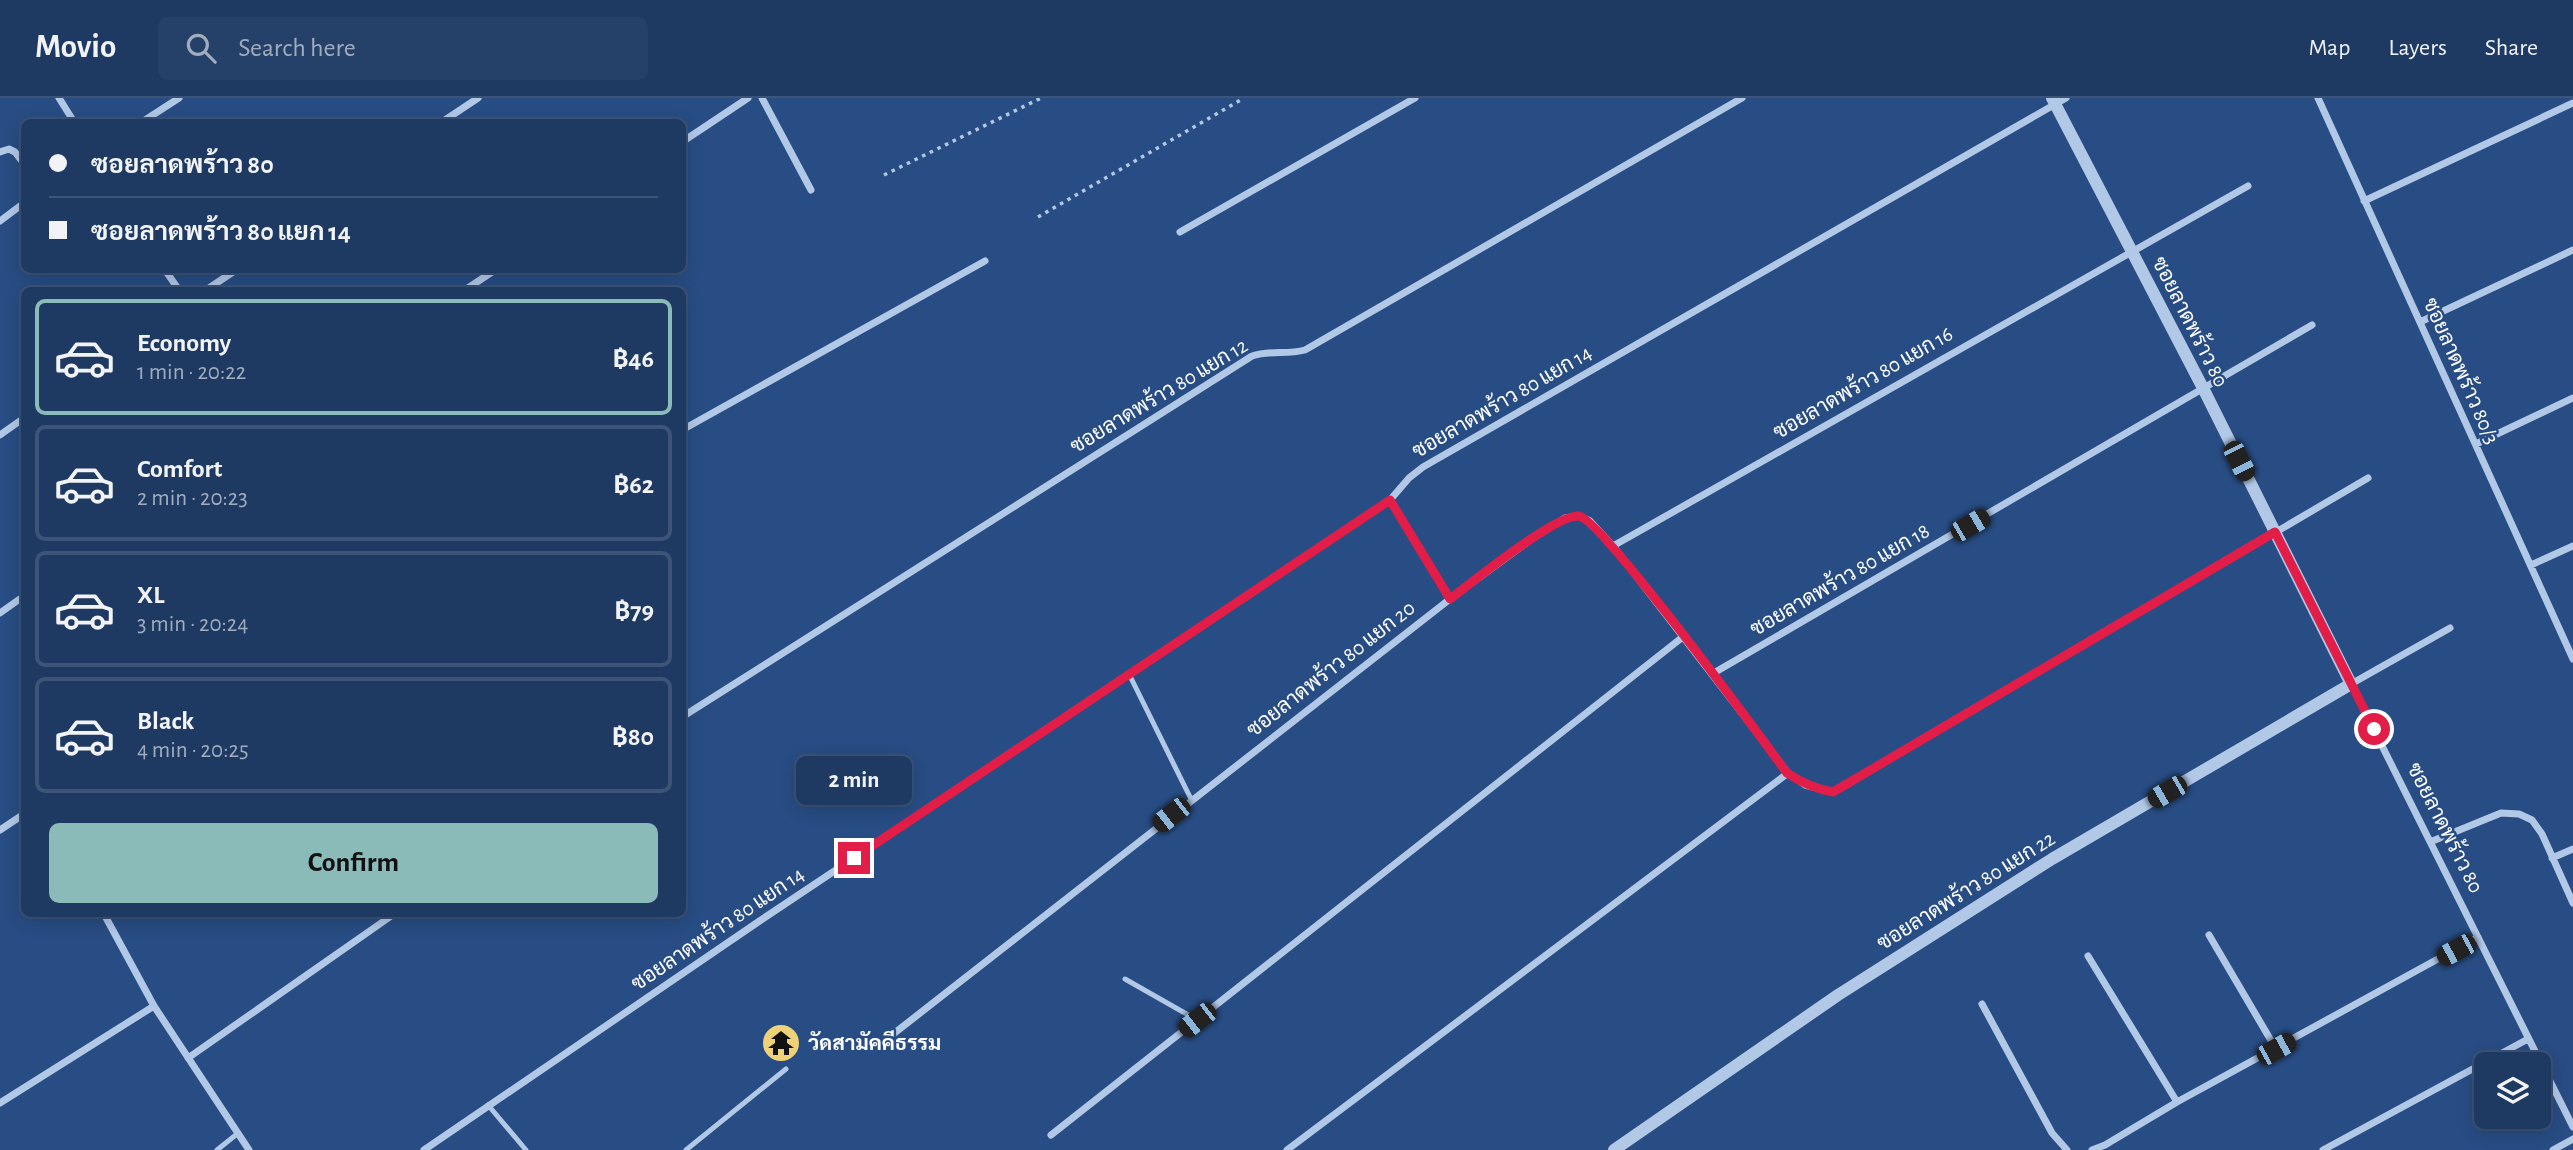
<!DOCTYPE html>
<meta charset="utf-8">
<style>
:root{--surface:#1e3a63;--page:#264169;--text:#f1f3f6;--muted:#a1adbe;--line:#3c5478;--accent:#8bbbb9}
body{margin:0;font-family:"Alegreya Sans",Sarabun,sans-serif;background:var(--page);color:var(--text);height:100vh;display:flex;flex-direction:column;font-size:26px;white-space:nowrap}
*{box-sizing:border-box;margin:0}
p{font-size:23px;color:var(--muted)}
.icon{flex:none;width:38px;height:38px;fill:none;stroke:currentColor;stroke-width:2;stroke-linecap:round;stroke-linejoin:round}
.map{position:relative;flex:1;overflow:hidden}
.side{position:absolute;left:21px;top:189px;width:665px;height:630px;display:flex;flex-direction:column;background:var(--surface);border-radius:10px;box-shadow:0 4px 18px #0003,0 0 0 2px var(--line)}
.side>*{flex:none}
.top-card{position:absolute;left:21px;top:21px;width:665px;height:154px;border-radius:10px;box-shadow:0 4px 18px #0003,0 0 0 2px var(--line);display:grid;align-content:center;height:154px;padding:0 28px;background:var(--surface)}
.controls{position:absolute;left:2474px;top:954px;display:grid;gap:14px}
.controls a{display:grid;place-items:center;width:77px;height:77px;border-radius:10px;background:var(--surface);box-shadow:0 4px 18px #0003,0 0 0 2px var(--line);font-size:35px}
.end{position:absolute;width:32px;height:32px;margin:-16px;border:9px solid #e11d48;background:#fff;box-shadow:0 0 0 4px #fff}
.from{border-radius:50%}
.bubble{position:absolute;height:49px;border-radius:10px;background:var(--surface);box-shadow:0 4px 18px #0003,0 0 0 2px var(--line);font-size:23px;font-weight:700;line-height:49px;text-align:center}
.car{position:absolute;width:21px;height:42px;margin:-21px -10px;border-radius:9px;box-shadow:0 0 5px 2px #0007;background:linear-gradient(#222 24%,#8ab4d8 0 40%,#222 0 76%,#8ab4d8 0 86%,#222 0)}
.top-card b{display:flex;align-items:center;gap:24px;height:66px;font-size:26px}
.top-card b+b{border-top:2px solid var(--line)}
.top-card i{width:18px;height:18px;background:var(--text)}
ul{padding:12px 0 0;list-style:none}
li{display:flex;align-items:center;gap:21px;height:116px;margin:0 14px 10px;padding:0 14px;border:4px solid var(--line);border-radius:10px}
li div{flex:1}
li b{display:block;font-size:26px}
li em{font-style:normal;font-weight:700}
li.current{border-color:var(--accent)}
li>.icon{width:63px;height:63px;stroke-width:1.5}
.button{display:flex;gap:14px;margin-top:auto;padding:14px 28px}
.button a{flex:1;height:80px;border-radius:10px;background:var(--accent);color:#111;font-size:28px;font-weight:700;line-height:80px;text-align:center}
header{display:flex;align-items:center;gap:42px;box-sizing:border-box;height:98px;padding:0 35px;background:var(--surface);border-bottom:2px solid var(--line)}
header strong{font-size:33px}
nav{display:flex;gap:38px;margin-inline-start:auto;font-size:24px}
.search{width:490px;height:63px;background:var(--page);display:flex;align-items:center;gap:18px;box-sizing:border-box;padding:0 24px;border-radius:10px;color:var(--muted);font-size:26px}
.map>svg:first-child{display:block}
</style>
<header>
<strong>Movio</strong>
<div class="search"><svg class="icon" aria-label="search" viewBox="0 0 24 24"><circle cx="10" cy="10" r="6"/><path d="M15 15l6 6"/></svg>Search here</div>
<nav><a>Map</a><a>Layers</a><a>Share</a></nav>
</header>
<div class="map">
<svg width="2573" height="1052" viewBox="0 0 2573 1052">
<rect width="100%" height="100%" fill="#284d84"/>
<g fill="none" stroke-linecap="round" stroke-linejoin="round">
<path stroke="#b2c8e7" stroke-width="3.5" stroke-dasharray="3.5 5" stroke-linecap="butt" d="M 884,77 L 1041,0
M 1038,119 L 1244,0"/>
<path stroke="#b2c8e7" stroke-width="5" d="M 1129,576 L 1191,701
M 1125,881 L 1197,922
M 488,1007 L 526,1052
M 217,1052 L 237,1036
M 686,1052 L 786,971"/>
<path stroke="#b2c8e7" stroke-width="7" d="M 59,0 L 74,24
M 762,0 L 811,92
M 2318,0 L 2573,561
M 142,24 L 179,0
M 442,24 L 478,0
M 682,44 L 748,0
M 0,54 L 9,51 L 15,54 L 24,66
M 2364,103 L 2573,5
M 0,123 L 24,105
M 1180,134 L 1415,0
M 165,172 L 179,192
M 206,192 L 236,172
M 465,192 L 495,172
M 2420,224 L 2573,152
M 682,332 L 985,163
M 0,337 L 24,320
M 2476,346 L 2573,300
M 1390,402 L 1450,501
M 1613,448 L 2248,88
M 2531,467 L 2573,448
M 0,515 L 24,498
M 2450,530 L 2351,586 L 2573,1029
M 1712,576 L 2312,227
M 682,619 L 1252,258 C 1270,252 1287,257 1305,252 L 1742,0
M 0,732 L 24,716
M 2430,744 L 2501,715 L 2519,716 L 2532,722 L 2542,736 L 2573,805
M 2552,760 L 2573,751
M 104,816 L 154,908 L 249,1052
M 2209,837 L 2276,951
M 2088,858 L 2177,1004
M 1982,906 L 2052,1035 L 2067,1052
M 883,944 L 1450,501 L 1533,440 L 1565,420 L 1579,418 L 1590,423 L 1613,448 L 1788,675 L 1805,687 L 1833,694 L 2368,380
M 188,960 L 394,816
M 0,1005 L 154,908
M 1051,1037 L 1684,538
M 424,1052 L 761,822 L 1390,402 L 1409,380 L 1423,369 L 2066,0
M 1287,1052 L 1788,675
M 2092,1052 L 2105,1047 L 2177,1004 L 2478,839
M 2323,1052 L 2528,941
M 2553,1052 L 2573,1041"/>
<path stroke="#b2c8e7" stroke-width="12" d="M 1614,1052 L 1838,897 L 2052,761 L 2351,586 L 2204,292 L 2052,0"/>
</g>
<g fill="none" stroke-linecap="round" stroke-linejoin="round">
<path stroke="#e11d48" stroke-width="9" d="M 854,760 L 1390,402 L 1450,501 C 1471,485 1557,415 1579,418 C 1602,422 1762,641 1787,675 C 1802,685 1815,691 1833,694 L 2275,434 L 2374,631"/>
</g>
<defs>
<symbol id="temple-disc" viewBox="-11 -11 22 22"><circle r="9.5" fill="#efd178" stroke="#284d84"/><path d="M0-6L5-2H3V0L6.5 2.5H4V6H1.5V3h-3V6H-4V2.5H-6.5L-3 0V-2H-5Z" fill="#111"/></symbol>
</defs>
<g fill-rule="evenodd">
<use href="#temple-disc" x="759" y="923" width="44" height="44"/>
</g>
<g text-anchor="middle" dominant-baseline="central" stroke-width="5" stroke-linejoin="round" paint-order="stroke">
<g font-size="21" fill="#fff" stroke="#284d84">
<text transform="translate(2190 224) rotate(63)">ซอยลาดพร้าว 80</text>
<text transform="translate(2461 273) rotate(66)">ซอยลาดพร้าว 80/3</text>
<text transform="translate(1863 285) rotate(-30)">ซอยลาดพร้าว 80 แยก 16</text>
<text transform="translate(1159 298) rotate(-31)">ซอยลาดพร้าว 80 แยก 12</text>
<text transform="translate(1502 304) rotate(-30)">ซอยลาดพร้าว 80 แยก 14</text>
<text transform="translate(1840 482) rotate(-30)">ซอยลาดพร้าว 80 แยก 18</text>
<text transform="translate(1331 571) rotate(-38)">ซอยลาดพร้าว 80 แยก 20</text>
<text transform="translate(2445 730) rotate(63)">ซอยลาดพร้าว 80</text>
<text transform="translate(1966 793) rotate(-32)">ซอยลาดพร้าว 80 แยก 22</text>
<text transform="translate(718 831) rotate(-34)">ซอยลาดพร้าว 80 แยก 14</text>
</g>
<g font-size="21" font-weight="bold" fill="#fff" stroke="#284d84" text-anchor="start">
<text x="808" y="945">วัดสามัคคีธรรม</text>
</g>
</g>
</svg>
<div class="controls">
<a><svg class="icon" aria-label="layers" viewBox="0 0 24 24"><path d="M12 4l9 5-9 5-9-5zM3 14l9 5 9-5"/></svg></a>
</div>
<i class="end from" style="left:2374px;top:631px"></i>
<i class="end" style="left:854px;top:760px"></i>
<div class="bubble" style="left:796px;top:658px;width:116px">2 min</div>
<i class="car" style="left:2239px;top:363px;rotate:153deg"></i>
<i class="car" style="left:1970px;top:427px;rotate:60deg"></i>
<i class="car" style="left:2167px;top:694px;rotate:240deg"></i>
<i class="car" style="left:1171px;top:717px;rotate:232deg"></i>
<i class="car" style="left:2456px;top:852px;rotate:242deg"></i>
<i class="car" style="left:1197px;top:922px;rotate:232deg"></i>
<i class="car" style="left:2276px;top:951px;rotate:61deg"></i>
<div class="top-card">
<b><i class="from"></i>ซอยลาดพร้าว 80</b>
<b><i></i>ซอยลาดพร้าว 80 แยก 14</b>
</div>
<section class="side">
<ul>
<li class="current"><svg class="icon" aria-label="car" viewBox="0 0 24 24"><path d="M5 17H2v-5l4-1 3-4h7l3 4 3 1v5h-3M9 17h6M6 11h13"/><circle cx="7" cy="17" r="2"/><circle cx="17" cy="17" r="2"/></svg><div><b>Economy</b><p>1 min · 20:22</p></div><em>฿46</em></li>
<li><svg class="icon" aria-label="car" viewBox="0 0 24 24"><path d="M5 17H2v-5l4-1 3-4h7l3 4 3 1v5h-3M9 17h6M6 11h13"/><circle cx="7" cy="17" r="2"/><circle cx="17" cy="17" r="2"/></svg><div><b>Comfort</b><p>2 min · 20:23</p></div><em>฿62</em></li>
<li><svg class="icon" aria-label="car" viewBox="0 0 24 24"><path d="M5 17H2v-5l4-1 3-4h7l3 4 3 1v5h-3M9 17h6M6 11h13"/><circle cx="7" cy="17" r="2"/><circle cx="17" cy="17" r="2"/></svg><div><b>XL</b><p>3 min · 20:24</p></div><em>฿79</em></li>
<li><svg class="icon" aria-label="car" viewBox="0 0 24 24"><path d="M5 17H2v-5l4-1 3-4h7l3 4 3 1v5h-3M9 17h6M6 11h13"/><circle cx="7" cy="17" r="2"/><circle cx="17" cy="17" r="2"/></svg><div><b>Black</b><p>4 min · 20:25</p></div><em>฿80</em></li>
</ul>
<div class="button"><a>Confirm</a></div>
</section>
</div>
